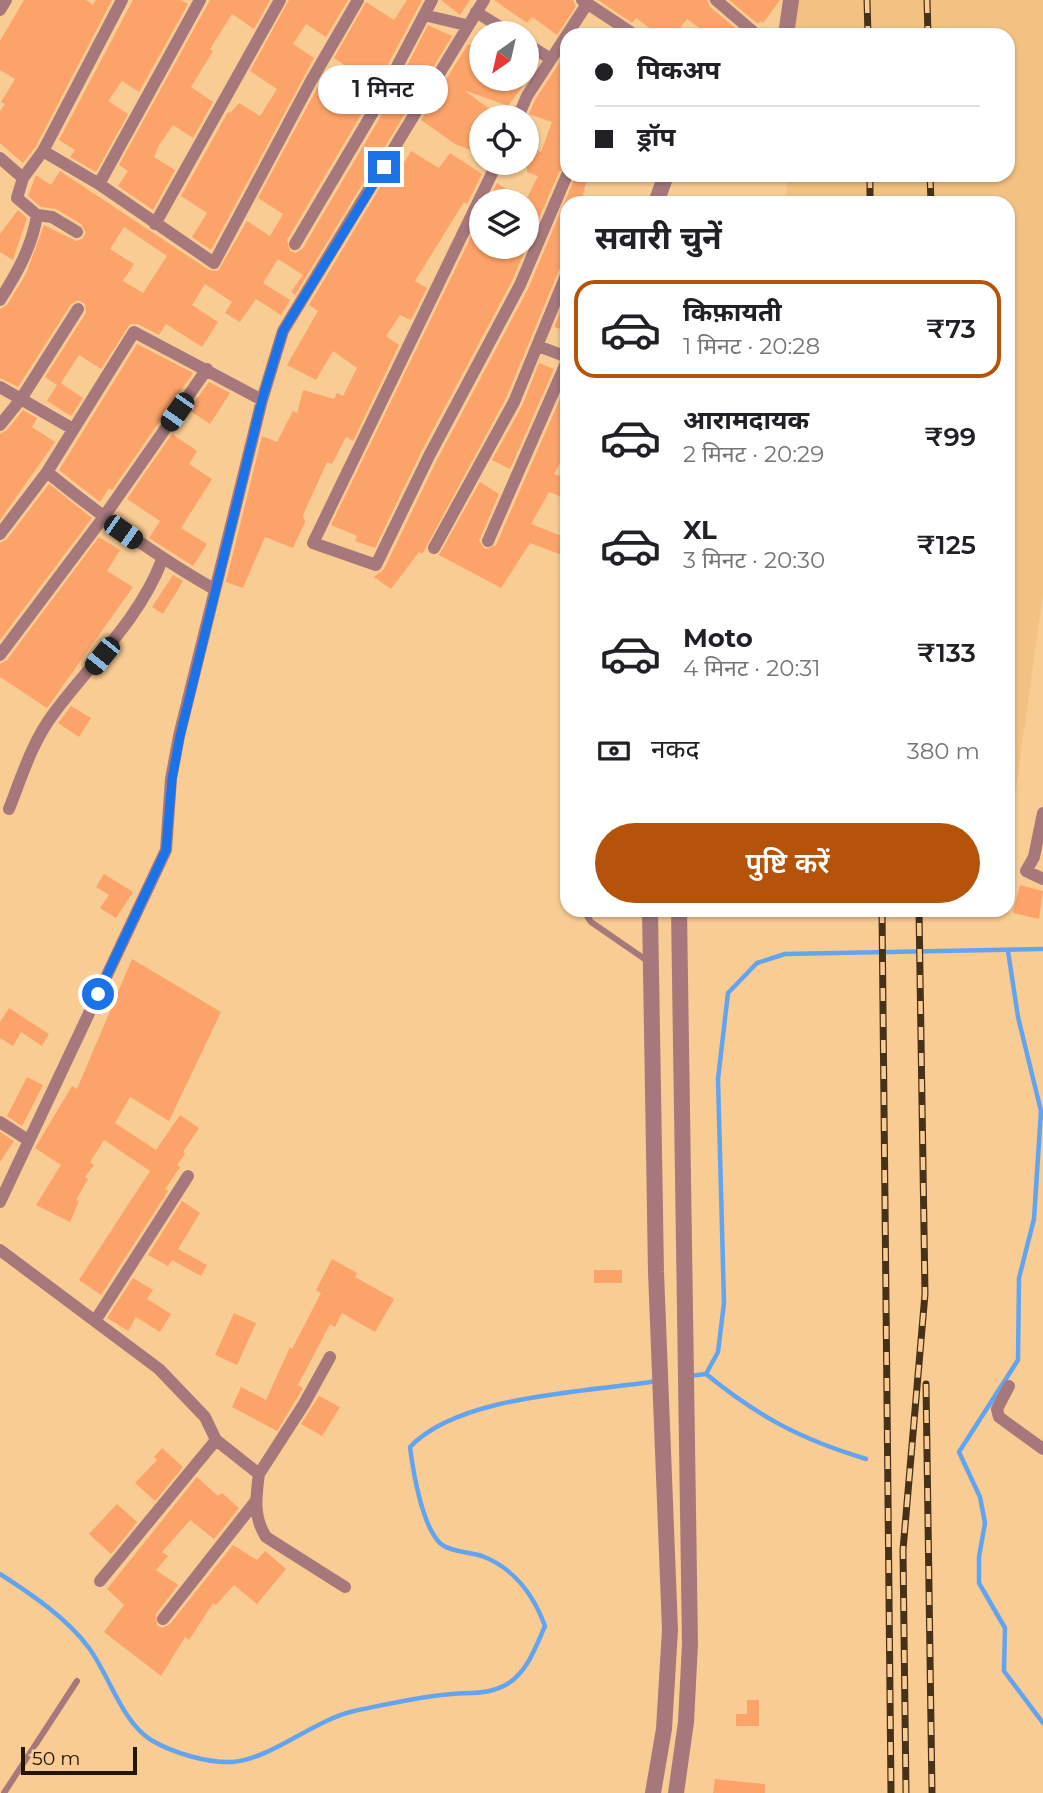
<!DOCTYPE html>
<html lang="hi">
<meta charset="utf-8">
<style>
:root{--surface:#fff;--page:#f6f6f6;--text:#202124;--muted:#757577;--line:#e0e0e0;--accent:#b45309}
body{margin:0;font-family:Montserrat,"Noto Sans Devanagari",sans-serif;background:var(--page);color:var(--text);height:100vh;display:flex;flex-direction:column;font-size:26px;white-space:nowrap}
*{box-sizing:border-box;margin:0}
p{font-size:23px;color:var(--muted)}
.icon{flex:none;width:38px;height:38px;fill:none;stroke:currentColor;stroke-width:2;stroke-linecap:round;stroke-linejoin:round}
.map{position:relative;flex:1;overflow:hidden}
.side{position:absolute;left:560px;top:196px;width:455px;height:721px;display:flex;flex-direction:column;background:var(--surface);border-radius:21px;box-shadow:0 2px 5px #0004}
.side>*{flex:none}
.banner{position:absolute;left:560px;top:28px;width:455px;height:154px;border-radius:21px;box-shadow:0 2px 5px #0004;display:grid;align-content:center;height:154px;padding:0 35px;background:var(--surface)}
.needle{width:46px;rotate:214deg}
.tools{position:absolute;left:469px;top:21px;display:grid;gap:14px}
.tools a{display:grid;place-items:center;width:70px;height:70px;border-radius:50%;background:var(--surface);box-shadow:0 2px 5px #0004;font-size:35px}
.scale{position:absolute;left:21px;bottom:18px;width:116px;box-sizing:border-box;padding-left:7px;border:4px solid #261601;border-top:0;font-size:19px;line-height:24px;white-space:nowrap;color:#261601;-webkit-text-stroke:5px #f9cc94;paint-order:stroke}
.end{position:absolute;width:32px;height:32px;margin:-16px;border:9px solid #1a73e8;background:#fff;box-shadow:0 0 0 4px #fff}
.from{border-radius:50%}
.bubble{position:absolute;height:49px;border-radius:24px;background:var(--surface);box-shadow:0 2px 5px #0004;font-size:23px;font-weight:600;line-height:49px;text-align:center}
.car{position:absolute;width:21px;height:42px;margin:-21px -10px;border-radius:9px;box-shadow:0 0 5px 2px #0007;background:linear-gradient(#222 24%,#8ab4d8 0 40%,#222 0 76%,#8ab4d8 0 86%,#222 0)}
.banner b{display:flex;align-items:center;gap:24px;height:66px;font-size:26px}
.banner b+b{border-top:2px solid var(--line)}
.banner i{width:18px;height:18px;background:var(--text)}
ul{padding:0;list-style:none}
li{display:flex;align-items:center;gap:21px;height:98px;margin:0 14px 10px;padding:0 21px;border:4px solid transparent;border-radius:21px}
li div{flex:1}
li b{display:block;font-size:26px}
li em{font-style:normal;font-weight:600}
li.active{border-color:var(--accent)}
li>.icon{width:63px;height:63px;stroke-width:1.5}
h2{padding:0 35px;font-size:32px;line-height:84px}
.pay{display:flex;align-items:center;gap:18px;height:77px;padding:0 35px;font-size:26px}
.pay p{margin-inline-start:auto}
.action{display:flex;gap:14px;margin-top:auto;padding:14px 35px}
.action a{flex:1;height:80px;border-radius:42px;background:var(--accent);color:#fff;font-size:28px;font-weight:600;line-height:80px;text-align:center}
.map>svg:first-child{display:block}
</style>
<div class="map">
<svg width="1043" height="1793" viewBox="0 0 1043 1793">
<rect width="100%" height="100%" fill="#f9cc94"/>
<path fill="#f3c283" d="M 796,0 L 1043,0 L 1043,595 L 1008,845 L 1008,203 L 786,203 L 787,175 L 1008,175 L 1008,35 L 794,35 Z"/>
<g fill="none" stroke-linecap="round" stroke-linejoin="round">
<path stroke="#63a4ef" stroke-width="4.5" d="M 1008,951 L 1018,1017 L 1041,1111 L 1034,1219 L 1019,1278 L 1018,1360 L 959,1452 L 980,1497 L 985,1523 L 979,1557 L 979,1583 L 1005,1628 L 1004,1671 L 1043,1723
M 706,1374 C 759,1417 800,1439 866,1459
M 689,1376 L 706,1374 L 718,1352 L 724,1303 L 718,1079 L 728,993 L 757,963 L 785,954 L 1043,949
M 0,1574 C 31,1594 67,1618 89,1648 C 109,1675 122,1722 151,1740 C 173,1753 207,1763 232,1762 C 269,1760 314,1720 354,1711 C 383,1705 413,1698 442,1695 C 466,1691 487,1697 509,1683 C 528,1670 536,1646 545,1626 C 534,1596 514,1568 482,1556 C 470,1552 451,1552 441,1544 C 422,1527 413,1471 410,1447 C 459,1395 587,1392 657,1381"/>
</g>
<path fill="#fca369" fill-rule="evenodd" d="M 24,0 L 86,0 L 93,5 L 96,0 L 112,0 L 36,146 L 23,163 L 0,143 L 0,111 L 5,104 L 1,102 L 15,79 L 0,70 L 0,41 Z
M 133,0 L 181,0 L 188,4 L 139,92 L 122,81 L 108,101 L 128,114 L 96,172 L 70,157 L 75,150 L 59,140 Z
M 210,0 L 270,0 L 254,29 L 232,14 L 210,49 L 213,51 L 191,87 L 213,102 L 193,138 L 173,125 L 159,145 L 154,157 L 175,170 L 153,210 L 118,186 L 128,171 L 119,165 Z
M 289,0 L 348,0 L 326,37 L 306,24 L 293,44 L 314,58 L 211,250 L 192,237 L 207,213 L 181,196 L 228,112 L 230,113 L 239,103 L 260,116 L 277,89 L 250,71 Z
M 407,0 L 422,0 L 365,108 L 287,240 L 290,251 L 296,253 L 303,248 L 381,116 L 428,25 L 452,36 L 295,295 L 291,292 L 303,275 L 278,259 L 263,283 L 290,300 L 281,315 L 256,299 L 240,322 L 225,313 L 232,302 L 205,284 L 192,305 L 218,322 L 202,347 L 166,324 L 159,335 L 138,324 L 130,324 L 101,369 L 79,355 L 61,383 L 83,398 L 71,416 L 47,401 L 57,385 L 45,377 L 86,313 L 85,304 L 78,300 L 71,304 L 18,387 L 0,378 L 0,309 L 7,305 L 26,274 L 44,225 L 76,241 L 82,239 L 86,233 L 81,224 L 56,209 L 41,207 L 28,196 L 36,175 L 51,185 L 60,171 L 209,270 L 218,271 L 247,221 L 270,236 L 283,214 L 258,198 L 321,81 L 345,97 L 359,75 L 334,58 L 366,2 L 394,20 ZM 124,227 L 167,256 L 143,293 L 123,281 L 134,264 L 110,249 Z
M 441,0 L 470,0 L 460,15 Z
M 494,0 L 573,0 L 576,6 L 557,35 L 532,17 L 527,23 Z
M 598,0 L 707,0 L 710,7 L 744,35 L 709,35 L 687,19 L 675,35 L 659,35 L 636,18 L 632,23 Z
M 729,0 L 780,0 L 763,23 L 760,21 L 758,24 Z
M 468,44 L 481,50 L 481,79 L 528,79 L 508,106 L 464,90 L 500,117 L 481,117 L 481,154 L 455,144 L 421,120 Z
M 567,51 L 565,167 L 559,172 L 512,281 L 421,452 L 375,548 L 355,541 L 357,536 L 331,525 L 481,216 L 481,247 L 527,247 L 527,198 L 538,176 L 527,172 L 527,146 L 541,152 L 552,122 L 529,114 L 535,100 Z
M 411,151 L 439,168 L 450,153 L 482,174 L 467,204 L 464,202 L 415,281 L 427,288 L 411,320 L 400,315 L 386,336 L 399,345 L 353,441 L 346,437 L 332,464 L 327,462 L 303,515 L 305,522 L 293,548 L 265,537 L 243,588 L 226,582 L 262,436 L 277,442 L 293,411 L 297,413 L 303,390 L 334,399 L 337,393 L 343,396 L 357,368 L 333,351 L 316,380 L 287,365 L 318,311 L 309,305 L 393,166 L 400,170 Z
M 576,175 L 588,175 L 581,203 L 567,203 L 567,264 L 559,270 L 506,398 L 425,549 L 422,554 L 419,552 L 391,589 L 374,577 L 384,569 L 437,460 L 528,289 Z
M 497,183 L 524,201 L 488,201 Z
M 18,210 L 27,218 L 13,260 L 0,252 L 0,234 Z
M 567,296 L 567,331 L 554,327 Z
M 137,344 L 193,373 L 112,490 L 109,488 L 100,502 L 59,470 Z
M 539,363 L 554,369 L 510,469 L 492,460 L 522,406 Z
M 209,382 L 230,393 L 210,424 L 189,410 Z
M 567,383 L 567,451 L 554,474 L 567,479 L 567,499 L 549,492 L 531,524 L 567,538 L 567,557 L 530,543 L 501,588 L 439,555 L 480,482 L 499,494 L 479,541 L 485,549 L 496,545 Z
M 23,410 L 37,418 L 32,427 L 55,442 L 0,520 L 0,434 L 7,430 Z
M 172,434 L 197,451 L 189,464 L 212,479 L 181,528 L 207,544 L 193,566 L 149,538 L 160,521 L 127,499 Z
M 49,484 L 92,518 L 0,640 L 0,543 L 7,539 Z
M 99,537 L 120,550 L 107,571 L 133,587 L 47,708 L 0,677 L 0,664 L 7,660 Z
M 173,575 L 183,581 L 163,614 L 152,607 Z
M 71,706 L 91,718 L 79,737 L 58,723 Z
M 104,874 L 133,892 L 116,918 L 100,908 L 109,895 L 96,887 Z
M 1020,885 L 1043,891 L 1039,919 L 1013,913 Z
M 132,959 L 221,1012 L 169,1121 L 130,1097 L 115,1123 L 156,1150 L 180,1115 L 199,1128 L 183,1152 L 185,1154 L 177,1165 L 180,1167 L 165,1189 L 168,1191 L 101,1295 L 79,1280 L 150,1171 L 104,1140 L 90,1162 L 94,1165 L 85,1177 L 88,1179 L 76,1200 L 79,1201 L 70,1222 L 36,1205 L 61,1165 L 35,1148 L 72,1086 L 77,1089 Z
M 9,1008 L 49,1034 L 42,1046 L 21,1032 L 13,1046 L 0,1038 L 0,1022 Z
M 27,1077 L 43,1085 L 22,1126 L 7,1116 Z
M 0,1132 L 14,1141 L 0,1162 Z
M 182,1201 L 200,1213 L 178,1249 L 207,1265 L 201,1276 L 172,1260 L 168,1266 L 148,1255 Z
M 332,1259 L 357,1273 L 355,1277 L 394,1299 L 375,1332 L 342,1313 L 335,1327 L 330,1324 L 298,1385 L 303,1388 L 277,1431 L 232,1407 L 241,1387 L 266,1400 L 290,1347 L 292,1349 L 321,1293 L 316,1290 Z
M 594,1270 L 622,1270 L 622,1283 L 594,1283 Z
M 133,1278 L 153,1290 L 147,1299 L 171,1314 L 160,1332 L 136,1317 L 128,1331 L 107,1318 Z
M 234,1313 L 256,1323 L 237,1365 L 215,1355 Z
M 319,1396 L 340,1407 L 322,1436 L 301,1424 Z
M 162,1448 L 183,1467 L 155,1501 L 135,1483 L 157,1460 L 154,1457 Z
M 197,1477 L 218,1496 L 222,1493 L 239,1508 L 214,1539 L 190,1520 L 162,1552 L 168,1556 L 156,1570 L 178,1585 L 156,1614 L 157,1625 L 162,1628 L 170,1624 L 233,1545 L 257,1560 L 265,1551 L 286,1569 L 257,1604 L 234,1585 L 216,1605 L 213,1603 L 189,1640 L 185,1637 L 161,1676 L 104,1632 L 124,1605 L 107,1589 Z
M 117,1504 L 137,1522 L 111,1554 L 89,1534 Z
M 747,1700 L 759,1700 L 759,1726 L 736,1726 L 736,1714 L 747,1714 Z
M 715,1779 L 765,1784 L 765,1793 L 713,1793 Z"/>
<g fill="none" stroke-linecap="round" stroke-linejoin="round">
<path stroke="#a6787c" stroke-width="6" d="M 583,910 L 591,922 L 649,962
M 4,1793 L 77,1681"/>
<path stroke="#a6787c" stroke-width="12" d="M 582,0 L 635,35
M 716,0 L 757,35
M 0,10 L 6,0
M 476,12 L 510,33
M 424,15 L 466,25
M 527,44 L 551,59
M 518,117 L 527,96 L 587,4
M 43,151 L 99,184 L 214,263 L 311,81 L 358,0
M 0,158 L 23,178
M 497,163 L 313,543 L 376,565 L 429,456 L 520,285 L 567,175
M 99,184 L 200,0
M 37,215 L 52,217 L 77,232
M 155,224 L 280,0
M 295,244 L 373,112 L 432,0
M 0,300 C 17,273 32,247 37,215 L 17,198 L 23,178 L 43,151 L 122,0
M 538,346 L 567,357
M 0,387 L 73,429
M 0,425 L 21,399 L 78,309
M 47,472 C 101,516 154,555 214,589
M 0,534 L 47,472 L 134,332 L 262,400
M 488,541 L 567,361
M 434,548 L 514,402 L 567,273
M 0,655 L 103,518 L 207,369
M 9,809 C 22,776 32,742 54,713 C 92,662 139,620 162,560
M 1043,813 L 1034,857 L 1026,871 L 1043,879
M 0,1122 L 28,1140
M 0,1202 L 166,850 L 171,779 L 179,736 L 262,400 L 283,331 L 484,0
M 0,1250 L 159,1369 L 205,1417 L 216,1440 L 259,1474 C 256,1496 253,1517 266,1537 L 345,1587
M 95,1321 L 188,1176
M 1009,1386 L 997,1409 L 999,1417 L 1043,1449
M 259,1474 L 304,1404 L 330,1357
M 100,1581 L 216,1440
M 163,1619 L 255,1502"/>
<path stroke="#a6787c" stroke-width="16" d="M 786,35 L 791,0
M 656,203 L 666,175
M 650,910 L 656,1272 L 670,1630 L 664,1729 L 653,1793
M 676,1793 L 686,1722 L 690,1644 L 679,910"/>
<defs>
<path id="rail" d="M 867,0 L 868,35
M 927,0 L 928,35
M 870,175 L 870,203
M 930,175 L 931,203
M 882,910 L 891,1793
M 926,1384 L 932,1793
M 906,1793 L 903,1550 L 925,1294 L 919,910"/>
</defs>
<use href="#rail" stroke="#473218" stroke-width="7"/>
<use href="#rail" stroke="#f9cc94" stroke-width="4.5" stroke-dasharray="13" stroke-linecap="butt"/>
</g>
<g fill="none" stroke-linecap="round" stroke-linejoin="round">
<path stroke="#1a73e8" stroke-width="9" d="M 98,994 L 166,850 L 172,779 L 180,736 L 262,400 L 283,331 L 384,167"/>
</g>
</svg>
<div class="tools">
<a><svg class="needle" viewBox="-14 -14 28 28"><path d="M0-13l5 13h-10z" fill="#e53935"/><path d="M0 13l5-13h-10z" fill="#757577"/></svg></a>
<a><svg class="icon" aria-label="locate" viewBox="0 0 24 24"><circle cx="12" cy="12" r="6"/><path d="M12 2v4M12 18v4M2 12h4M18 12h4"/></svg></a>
<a><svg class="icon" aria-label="layers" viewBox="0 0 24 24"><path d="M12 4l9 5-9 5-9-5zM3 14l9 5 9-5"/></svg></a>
</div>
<div class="scale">50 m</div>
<i class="end from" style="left:98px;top:994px"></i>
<i class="end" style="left:384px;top:167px"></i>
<div class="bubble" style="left:318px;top:65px;width:130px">1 मिनट</div>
<i class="car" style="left:177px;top:412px;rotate:215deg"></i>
<i class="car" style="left:123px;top:532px;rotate:125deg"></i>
<i class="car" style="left:102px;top:656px;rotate:219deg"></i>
<div class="banner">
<b><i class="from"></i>पिकअप</b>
<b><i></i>ड्रॉप</b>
</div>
<section class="side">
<h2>सवारी चुनें</h2>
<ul>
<li class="active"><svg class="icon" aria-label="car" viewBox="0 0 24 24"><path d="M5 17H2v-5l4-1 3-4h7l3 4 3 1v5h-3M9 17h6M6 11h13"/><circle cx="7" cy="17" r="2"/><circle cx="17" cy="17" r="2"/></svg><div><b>किफ़ायती</b><p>1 मिनट · 20:28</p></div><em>₹73</em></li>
<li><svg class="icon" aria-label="car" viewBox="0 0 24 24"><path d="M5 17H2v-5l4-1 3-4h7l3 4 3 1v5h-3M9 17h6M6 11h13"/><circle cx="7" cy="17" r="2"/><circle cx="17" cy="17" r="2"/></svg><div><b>आरामदायक</b><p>2 मिनट · 20:29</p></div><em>₹99</em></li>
<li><svg class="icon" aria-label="car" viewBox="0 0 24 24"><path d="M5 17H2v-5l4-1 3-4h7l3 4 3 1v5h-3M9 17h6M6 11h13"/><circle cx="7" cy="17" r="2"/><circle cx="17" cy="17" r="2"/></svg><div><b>XL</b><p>3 मिनट · 20:30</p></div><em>₹125</em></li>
<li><svg class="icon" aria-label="car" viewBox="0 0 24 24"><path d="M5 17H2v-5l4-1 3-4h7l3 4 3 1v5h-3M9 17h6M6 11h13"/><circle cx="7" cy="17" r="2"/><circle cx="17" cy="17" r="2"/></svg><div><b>Moto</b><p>4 मिनट · 20:31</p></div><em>₹133</em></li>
</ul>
<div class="pay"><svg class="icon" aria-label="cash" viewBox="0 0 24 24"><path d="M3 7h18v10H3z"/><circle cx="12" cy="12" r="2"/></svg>नकद<p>380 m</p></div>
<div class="action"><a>पुष्टि करें</a></div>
</section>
</div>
